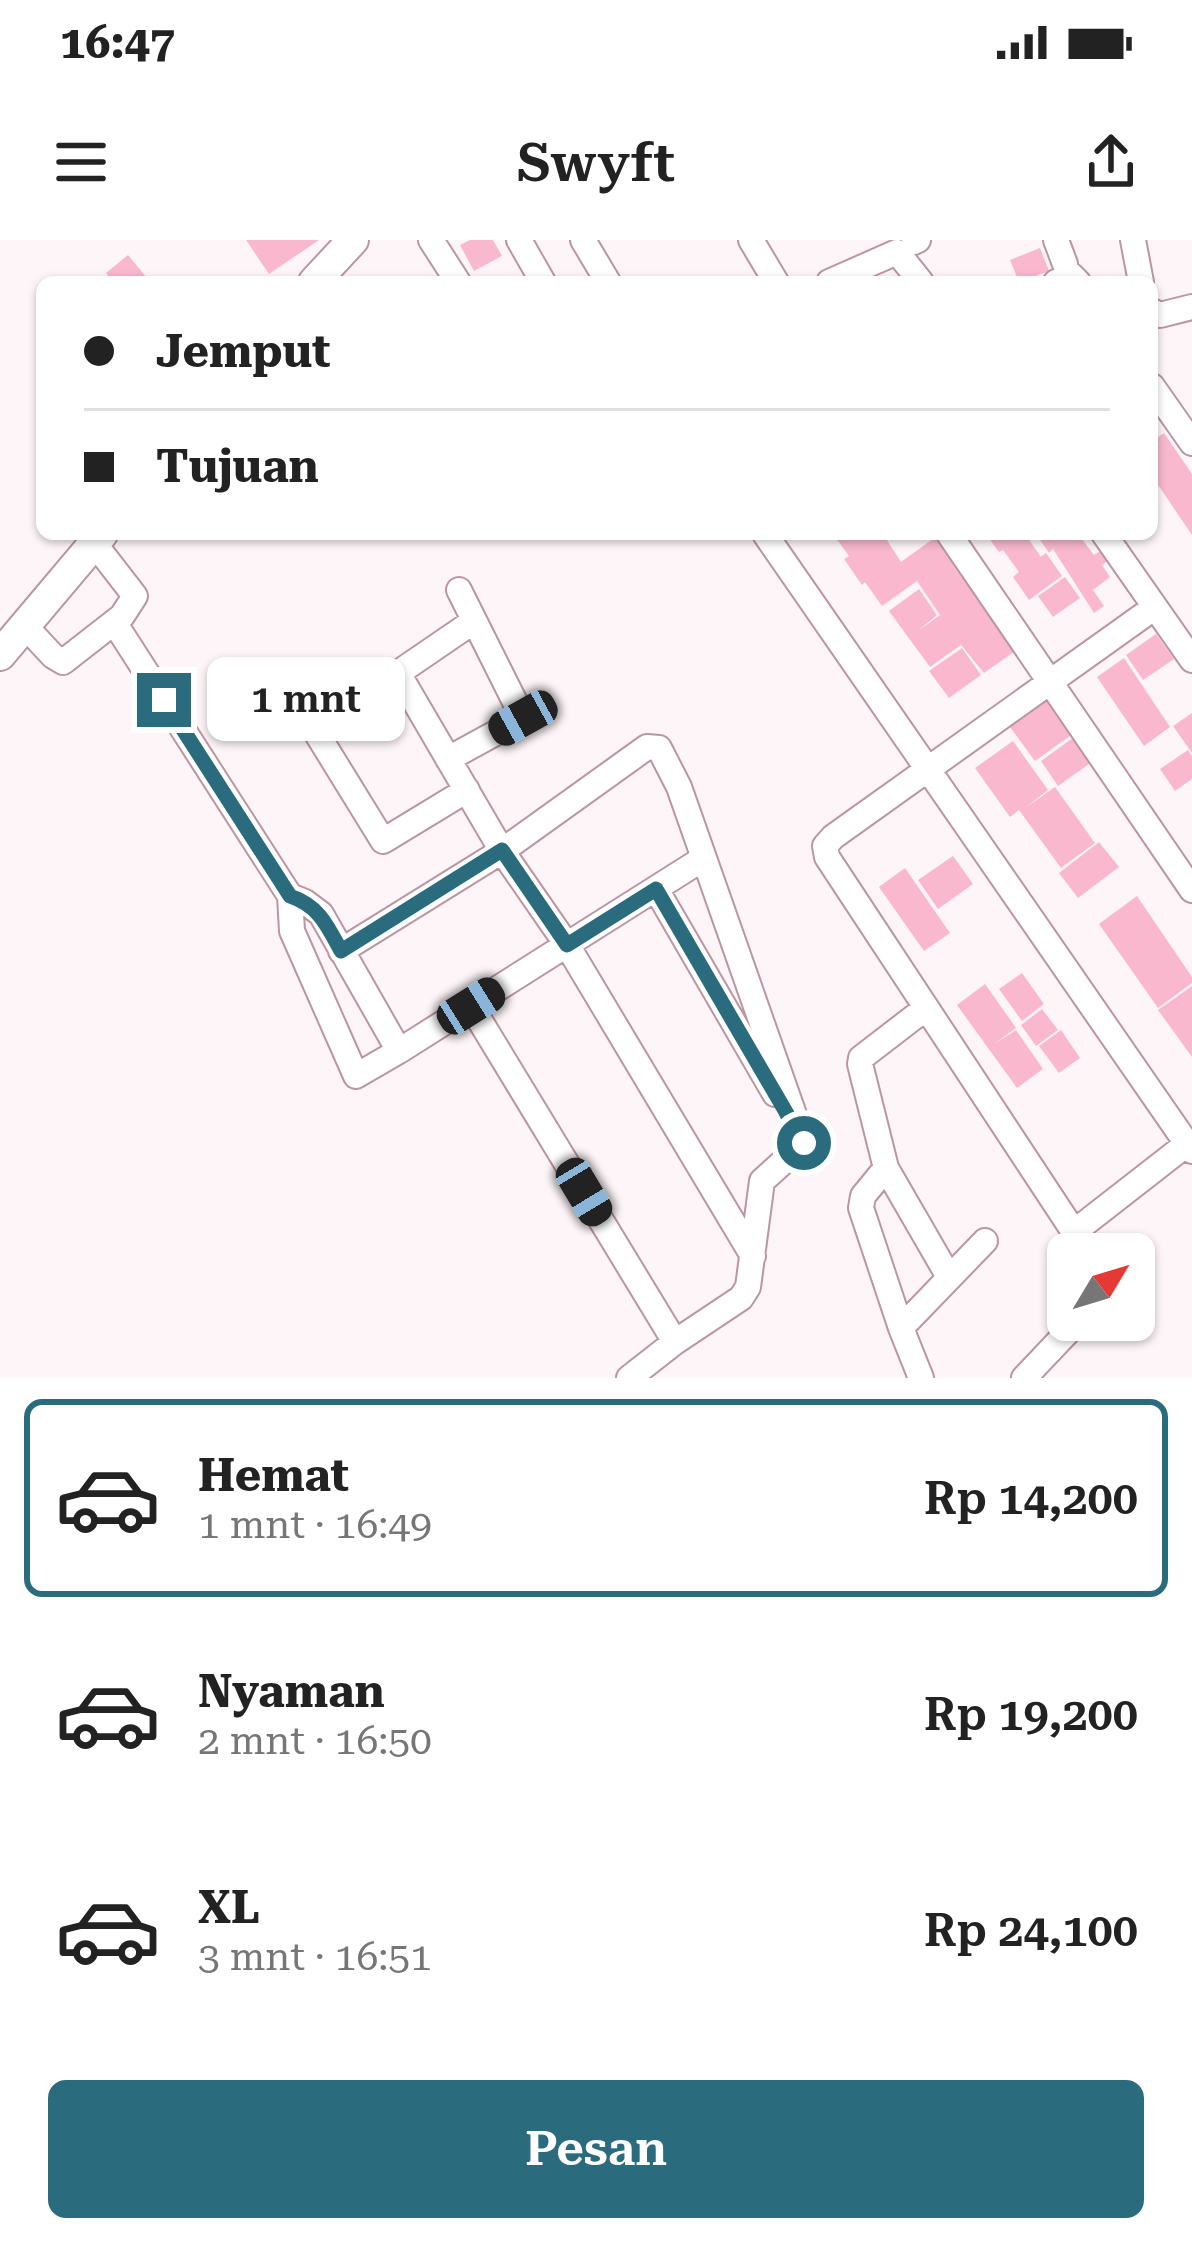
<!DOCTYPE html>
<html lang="id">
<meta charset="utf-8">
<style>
:root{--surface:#fff;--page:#f2f2f2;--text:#222;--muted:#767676;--line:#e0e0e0;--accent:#2a6c7e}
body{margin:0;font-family:"Roboto Serif",serif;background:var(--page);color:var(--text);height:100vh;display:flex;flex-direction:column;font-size:45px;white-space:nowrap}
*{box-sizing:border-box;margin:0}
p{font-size:39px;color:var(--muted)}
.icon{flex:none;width:66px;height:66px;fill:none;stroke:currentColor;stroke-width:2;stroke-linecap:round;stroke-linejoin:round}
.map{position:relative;height:1138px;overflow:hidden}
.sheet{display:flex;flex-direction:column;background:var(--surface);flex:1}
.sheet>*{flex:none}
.hud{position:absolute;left:36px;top:36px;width:1122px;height:264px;border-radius:18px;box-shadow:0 3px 9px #0004;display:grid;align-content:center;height:264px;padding:0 48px;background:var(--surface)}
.needle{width:78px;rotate:52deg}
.tools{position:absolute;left:1047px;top:993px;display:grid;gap:24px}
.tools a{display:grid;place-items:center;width:108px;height:108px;border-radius:18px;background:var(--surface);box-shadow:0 3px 9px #0004;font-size:60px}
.end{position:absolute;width:54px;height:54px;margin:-27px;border:15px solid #2a6c7e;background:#fff;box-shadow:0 0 0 6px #fff}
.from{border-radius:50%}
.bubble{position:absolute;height:84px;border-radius:18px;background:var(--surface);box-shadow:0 3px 9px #0004;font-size:39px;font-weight:600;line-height:84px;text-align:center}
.car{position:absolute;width:36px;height:72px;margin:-36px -18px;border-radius:15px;box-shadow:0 0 9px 3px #0007;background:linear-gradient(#222 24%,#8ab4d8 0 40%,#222 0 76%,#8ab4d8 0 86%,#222 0)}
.hud b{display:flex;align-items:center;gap:42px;height:114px;font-size:45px}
.hud b+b{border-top:3px solid var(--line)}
.hud i{width:30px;height:30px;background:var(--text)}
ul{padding:21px 0 0;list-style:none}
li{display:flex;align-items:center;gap:36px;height:198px;margin:0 24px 18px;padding:0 24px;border:6px solid transparent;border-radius:18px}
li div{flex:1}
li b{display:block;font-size:45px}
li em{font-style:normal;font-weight:600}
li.active{border-color:var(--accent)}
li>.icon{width:108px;height:108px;stroke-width:1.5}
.button{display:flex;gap:24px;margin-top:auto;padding:24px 48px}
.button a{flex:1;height:138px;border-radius:18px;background:var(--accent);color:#fff;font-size:48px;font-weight:600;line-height:138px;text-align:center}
.status{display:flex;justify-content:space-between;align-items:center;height:84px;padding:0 60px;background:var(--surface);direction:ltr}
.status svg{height:33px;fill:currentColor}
header{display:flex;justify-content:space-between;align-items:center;height:156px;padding:0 48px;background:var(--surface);font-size:54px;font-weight:600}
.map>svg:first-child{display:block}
</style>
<div class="status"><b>16:47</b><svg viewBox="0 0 49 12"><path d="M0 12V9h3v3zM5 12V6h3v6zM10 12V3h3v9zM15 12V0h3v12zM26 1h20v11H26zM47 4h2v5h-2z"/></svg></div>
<header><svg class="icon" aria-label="menu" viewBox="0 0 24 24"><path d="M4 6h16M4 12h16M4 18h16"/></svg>Swyft<svg class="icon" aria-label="share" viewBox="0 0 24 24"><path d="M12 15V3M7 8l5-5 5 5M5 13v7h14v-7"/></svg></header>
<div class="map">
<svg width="1192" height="1138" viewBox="0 0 1192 1138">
<rect width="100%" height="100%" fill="#fdf5f7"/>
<path fill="#f9b8cd" d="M 246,0 L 319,0 L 269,34 Z
M 470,0 L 493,0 L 502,16 L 474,31 L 460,5 Z
M 1040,8 L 1049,31 L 1019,42 L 1010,20 Z
M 128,15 L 147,38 L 142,42 L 113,42 L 106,33 Z
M 1164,193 L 1192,234 L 1192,295 L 1152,236 L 1152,201 Z
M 833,294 L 883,294 L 901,322 L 937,296 L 957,323 L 953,325 L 1014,412 L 984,433 L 961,405 L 930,427 L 889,371 L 919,349 L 937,375 L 918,391 L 940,375 L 917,341 L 882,366 L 865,342 L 862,345 L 844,319 L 849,316 Z
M 986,294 L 1025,294 L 1041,317 L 1046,313 L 1062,336 L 1029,360 L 1013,337 L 1019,332 L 1003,310 L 999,312 Z
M 1036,294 L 1078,294 L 1094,315 L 1110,305 L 1116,314 L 1102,325 L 1110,337 L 1093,350 L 1104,366 L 1094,373 L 1053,309 L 1049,313 Z
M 1065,337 L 1080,358 L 1053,377 L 1038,356 Z
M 1156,394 L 1174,419 L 1143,440 L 1126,415 Z
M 962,408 L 981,435 L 949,458 L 929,431 Z
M 1124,418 L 1170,487 L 1144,506 L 1097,437 Z
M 1053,457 L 1077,491 L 1035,521 L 1010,487 Z
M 1192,473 L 1192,513 L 1173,486 Z
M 1074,497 L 1092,522 L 1058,546 L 1041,521 Z
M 1013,501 L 1048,550 L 1025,568 L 1055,547 L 1095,603 L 1061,628 L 1019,570 L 1010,577 L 975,528 Z
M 1188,510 L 1192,516 L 1192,539 L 1175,551 L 1160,529 Z
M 1099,602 L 1119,627 L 1078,658 L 1059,633 Z
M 953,616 L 973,644 L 938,669 L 918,640 Z
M 905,628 L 950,693 L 924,711 L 879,647 Z
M 1137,656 L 1192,737 L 1192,743 L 1158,768 L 1099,684 Z
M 1022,733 L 1044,764 L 1022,781 L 999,749 Z
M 985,744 L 1016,788 L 994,804 L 1016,790 L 1043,829 L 1017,848 L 957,765 Z
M 1192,746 L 1192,817 L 1158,770 Z
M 1042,769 L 1058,790 L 1036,806 L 1021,785 Z
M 1061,790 L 1080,818 L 1059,833 L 1039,806 Z"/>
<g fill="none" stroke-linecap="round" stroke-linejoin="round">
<defs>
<path id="minor" d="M 431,0 L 458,42
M 519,0 L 543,42
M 583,0 L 608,42
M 751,0 L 776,42
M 1056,0 L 1065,24
M 1133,0 L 1141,42
M 914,2 L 918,0
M 829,42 L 897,12 L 921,42
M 1056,42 L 1071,35 L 1078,42
M 1152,71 L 1160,75 L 1192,67
M 1152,146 L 1192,203
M 765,294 L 1192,911
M 949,294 L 1192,650
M 1104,294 L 1192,420
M 1155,367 L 833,597 L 825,606 L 827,617 L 1074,992 L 1187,904
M 114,382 L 290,656 L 305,662 L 321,674 L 399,811 L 356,836 L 292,691 L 290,656
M 25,386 L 53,416 L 63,422 L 122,376 L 135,356 L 94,303
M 448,519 L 523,478 L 459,350
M 467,550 L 383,601 L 306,476 L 381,431 L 398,433 L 474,381
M 656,649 L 775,854
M 341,711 L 502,611 L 398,433
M 471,766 L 675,1102
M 399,811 L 704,618
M 886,928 L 949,1037
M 1074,992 L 1090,1014
M 753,1016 L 567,705 L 502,611 L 647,507 L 659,508 L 679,547 L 804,903
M 901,1088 L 985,1001
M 629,1138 L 675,1102 L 741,1058 L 748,1047 L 762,941 L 804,903
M 921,1138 L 901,1088 L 861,968 L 863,956 L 886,928 L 860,824 L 861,818 L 926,768
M 1024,1138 L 1079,1080"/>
<path id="major" d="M 314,42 L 353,0
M 0,415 L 102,294"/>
</defs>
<use href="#minor" stroke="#bb95a1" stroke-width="28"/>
<use href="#major" stroke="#bb95a1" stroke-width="34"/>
<use href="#minor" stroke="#fff" stroke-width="24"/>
<use href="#major" stroke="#fff" stroke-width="30"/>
</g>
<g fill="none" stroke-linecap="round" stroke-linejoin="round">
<path stroke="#2a6c7e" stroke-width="15" d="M 164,460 L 290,656 C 319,666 327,685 341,711 L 502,610 L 567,705 L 656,649 L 804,903"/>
</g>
</svg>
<div class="tools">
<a><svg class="needle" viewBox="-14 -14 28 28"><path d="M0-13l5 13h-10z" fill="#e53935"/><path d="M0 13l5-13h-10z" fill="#767676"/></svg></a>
</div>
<i class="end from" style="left:804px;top:903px"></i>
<i class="end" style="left:164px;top:460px"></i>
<div class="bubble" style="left:207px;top:417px;width:198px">1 mnt</div>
<i class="car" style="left:523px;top:478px;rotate:241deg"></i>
<i class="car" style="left:471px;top:766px;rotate:58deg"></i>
<i class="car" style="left:584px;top:952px;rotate:149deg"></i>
<div class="hud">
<b><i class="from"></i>Jemput</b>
<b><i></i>Tujuan</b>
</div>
</div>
<section class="sheet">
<ul>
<li class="active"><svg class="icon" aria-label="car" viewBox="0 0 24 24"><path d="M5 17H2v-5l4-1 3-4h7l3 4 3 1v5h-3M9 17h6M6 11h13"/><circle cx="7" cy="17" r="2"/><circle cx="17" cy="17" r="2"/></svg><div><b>Hemat</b><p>1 mnt · 16:49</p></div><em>Rp 14,200</em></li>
<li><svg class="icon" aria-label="car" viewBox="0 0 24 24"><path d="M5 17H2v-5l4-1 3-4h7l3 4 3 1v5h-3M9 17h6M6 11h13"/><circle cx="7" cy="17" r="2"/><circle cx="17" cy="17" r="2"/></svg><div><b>Nyaman</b><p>2 mnt · 16:50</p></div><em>Rp 19,200</em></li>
<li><svg class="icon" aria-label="car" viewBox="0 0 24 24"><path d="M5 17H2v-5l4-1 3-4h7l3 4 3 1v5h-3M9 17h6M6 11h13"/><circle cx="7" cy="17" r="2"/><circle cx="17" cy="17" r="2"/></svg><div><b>XL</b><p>3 mnt · 16:51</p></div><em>Rp 24,100</em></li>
</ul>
<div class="button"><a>Pesan</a></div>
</section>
